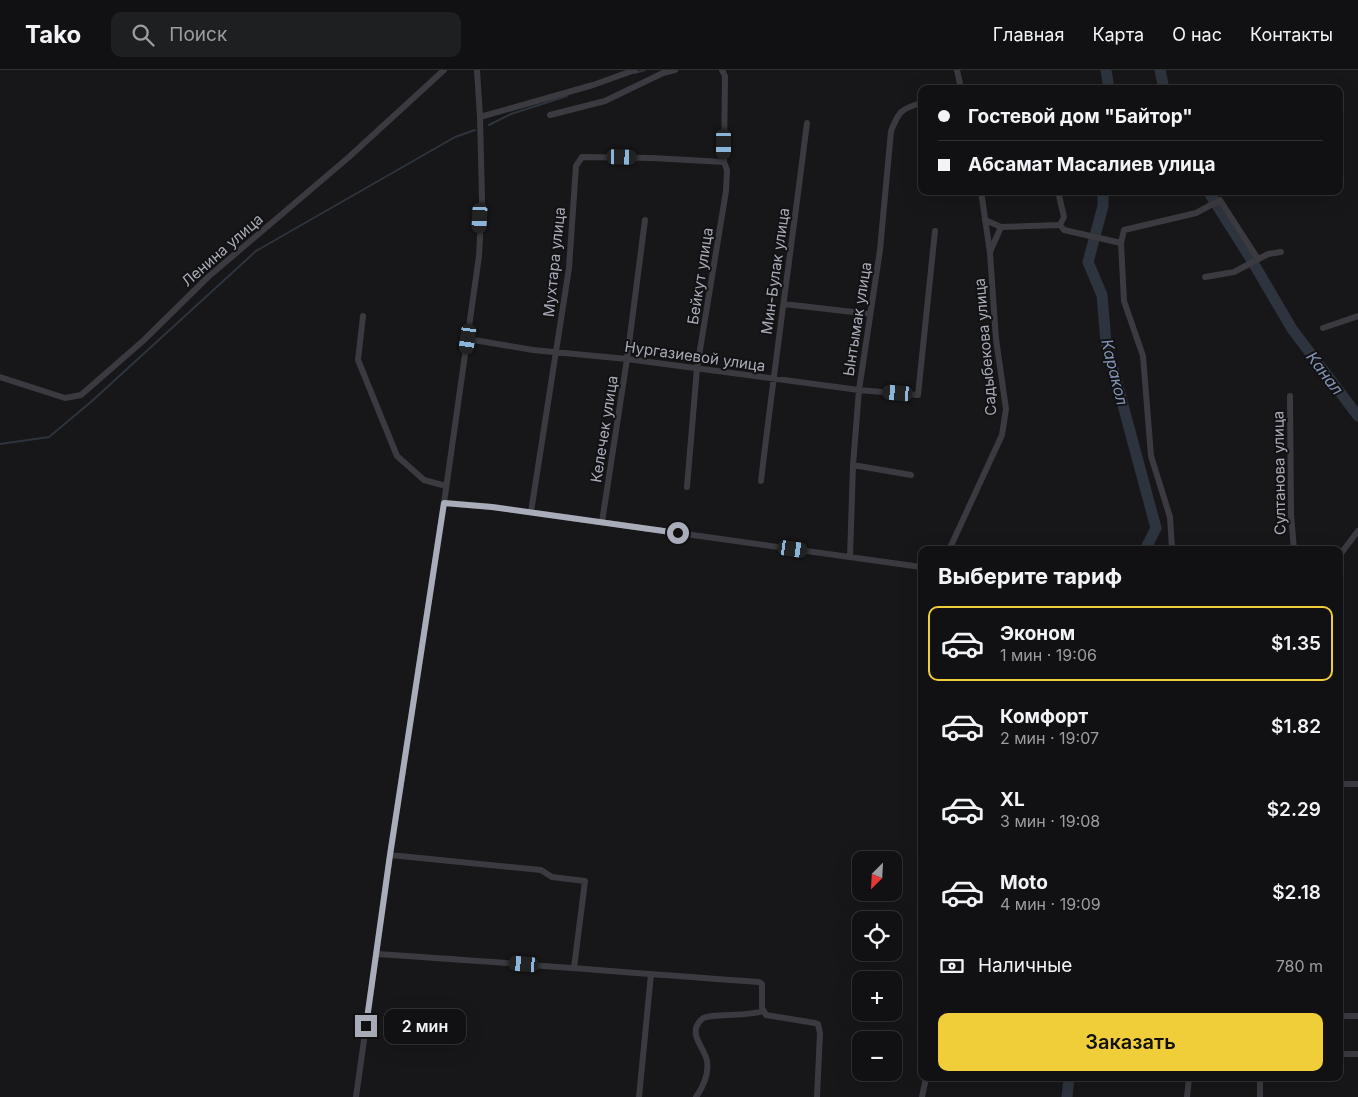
<!DOCTYPE html>
<html lang="ru">
<meta charset="utf-8">
<style>
:root{--surface:#111113;--page:#1e1f21;--text:#f1f3f6;--muted:#9c9da0;--line:#303133;--accent:#efce39}
body{margin:0;font-family:Inter,sans-serif;background:var(--page);color:var(--text);height:100vh;display:flex;flex-direction:column;font-size:19px;white-space:nowrap}
*{box-sizing:border-box;margin:0}
p{font-size:16px;color:var(--muted)}
.icon{flex:none;width:28px;height:28px;fill:none;stroke:currentColor;stroke-width:2;stroke-linecap:round;stroke-linejoin:round}
.map{position:relative;flex:1;overflow:hidden}
.details{position:absolute;left:918px;top:476px;width:425px;height:535px;display:flex;flex-direction:column;background:var(--surface);border-radius:10px;box-shadow:0 5px 20px #0002,0 0 0 1px var(--line)}
.details>*{flex:none}
.guide{position:absolute;left:918px;top:15px;width:425px;height:110px;border-radius:10px;box-shadow:0 5px 20px #0002,0 0 0 1px var(--line);display:grid;align-content:center;height:110px;padding:0 20px;background:var(--surface)}
.needle{width:32px;rotate:204deg}
.buttons{position:absolute;left:852px;top:781px;display:grid;gap:10px}
.buttons a{display:grid;place-items:center;width:50px;height:50px;border-radius:10px;background:var(--surface);box-shadow:0 5px 20px #0002,0 0 0 1px var(--line);font-size:25px}
.end{position:absolute;width:22px;height:22px;margin:-11px;border:6px solid #a9acb9;background:#111;box-shadow:0 0 0 2px #111}
.from{border-radius:50%}
.bubble{position:absolute;height:35px;border-radius:10px;background:var(--surface);box-shadow:0 5px 20px #0002,0 0 0 1px var(--line);font-size:16px;font-weight:600;line-height:35px;text-align:center}
.car{position:absolute;width:15px;height:30px;margin:-15px -8px;border-radius:6px;box-shadow:0 0 4px 1px #0007;background:linear-gradient(#222 24%,#8ab4d8 0 40%,#222 0 76%,#8ab4d8 0 86%,#222 0)}
.guide b{display:flex;align-items:center;gap:18px;height:48px;font-size:19px}
.guide b+b{border-top:1px solid var(--line)}
.guide i{width:12px;height:12px;background:var(--text)}
ul{padding:0;list-style:none}
li{display:flex;align-items:center;gap:15px;height:75px;margin:0 10px 8px;padding:0 10px;border:2px solid transparent;border-radius:10px}
li div{flex:1}
li b{display:block;font-size:19px}
li em{font-style:normal;font-weight:600}
li.on{border-color:var(--accent)}
li>.icon{width:45px;height:45px;stroke-width:1.5}
h2{padding:0 20px;font-size:22px;line-height:60px}
.pay{display:flex;align-items:center;gap:12px;height:55px;padding:0 20px;font-size:19px}
.pay p{margin-inline-start:auto}
.button{display:flex;gap:10px;margin-top:auto;padding:10px 20px}
.button a{flex:1;height:58px;border-radius:10px;background:var(--accent);color:#111;font-size:20px;font-weight:600;line-height:58px;text-align:center}
header{display:flex;align-items:center;gap:30px;box-sizing:border-box;height:70px;padding:0 25px;background:var(--surface);border-bottom:1px solid var(--line)}
header strong{font-size:24px}
nav{display:flex;gap:28px;margin-inline-start:auto;font-size:18px}
.search{width:350px;height:45px;background:var(--page);display:flex;align-items:center;gap:12px;box-sizing:border-box;padding:0 18px;border-radius:10px;color:var(--muted);font-size:19px}
.map>svg:first-child{display:block}
</style>
<header>
<strong>Tako</strong>
<div class="search"><svg class="icon" aria-label="search" viewBox="0 0 24 24"><circle cx="10" cy="10" r="6"/><path d="M15 15l6 6"/></svg>Поиск</div>
<nav><a>Главная</a><a>Карта</a><a>О нас</a><a>Контакты</a></nav>
</header>
<div class="map">
<svg width="1358" height="1027" viewBox="0 0 1358 1027">
<rect width="100%" height="100%" fill="#171719"/>
<g fill="none" stroke-linecap="round" stroke-linejoin="round">
<path stroke="#2d343d" stroke-width="2" d="M 635,3 L 645,0
M 489,55 L 511,44 L 567,26
M 0,374 L 49,367 L 92,331 L 256,181 L 455,67 L 475,60"/>
<path stroke="#2d343d" stroke-width="11" d="M 1106,0 L 1109,19
M 1160,0 L 1164,19
M 1103,121 L 1103,136 L 1088,192 L 1102,225 L 1106,272 L 1156,458 L 1145,480
M 1208,121 L 1251,189 L 1292,259 L 1358,346
M 1067,1027 L 1069,1008"/>
<path stroke="#3a3a40" stroke-width="6" d="M 957,0 L 961,19
M 550,45 L 605,31 L 663,3 L 675,0
M 480,47 L 593,15 L 635,0
M 1058,121 L 1064,147 L 1060,155
M 985,150 L 1001,157
M 990,182 L 1001,157 L 1060,155 L 1064,160 L 1121,173
M 1205,207 L 1234,202 L 1268,184 L 1281,182
M 784,234 L 870,244
M 363,246 L 358,290 L 397,386 L 424,410 L 446,416
M 1323,258 L 1358,246
M 468,269 L 533,280 L 627,289 L 859,320 L 918,325 L 935,161
M 0,307 L 65,328 L 81,325 L 144,270 L 208,207 L 349,87 L 444,0
M 1290,326 L 1291,444 L 1294,480
M 853,395 L 911,405
M 761,411 C 775,292 792,173 807,53
M 687,417 L 697,298 L 726,121 L 727,100 L 724,92 L 725,6 L 722,0
M 444,433 L 493,437 L 921,497
M 531,442 L 569,198 L 576,96 L 582,87 L 652,88 L 724,92
M 602,452 L 627,289 L 645,150
M 949,480 L 1002,365 L 1006,339 L 996,269 L 990,183 L 981,121
M 1174,480 L 1172,478 L 1170,447 L 1151,386 L 1143,286 L 1124,231 L 1121,173 L 1124,160 L 1196,143 L 1220,130 L 1258,189
M 1339,486 L 1358,461
M 850,487 L 853,395 L 859,320 L 880,180 L 891,61 C 899,41 901,39 921,33
M 1339,714 L 1358,714
M 390,785 L 541,800 L 552,807 L 585,811 L 574,898
M 376,884 C 504,892 631,903 759,912 L 762,914 L 762,938 L 766,945 L 815,953 L 818,954 L 820,963 L 817,1027
M 1339,946 L 1358,946
M 1339,984 L 1358,984
M 1260,1008 L 1260,1027
M 356,1027 L 390,785 L 444,433 L 479,186 L 482,129 L 480,47 L 477,0
M 639,1027 L 651,904
M 696,1027 C 703,1017 709,1003 707,991 C 705,978 686,963 702,949 C 708,943 748,947 763,941
M 922,1027 L 926,1008
M 1187,1027 L 1189,1008"/>
</g>
<g fill="none" stroke-linecap="round" stroke-linejoin="round">
<path stroke="#a9acb9" stroke-width="6" d="M 366,956 L 390,785 L 444,433 L 492,437 L 678,463"/>
</g>
<g text-anchor="middle" dominant-baseline="central" stroke-width="4" stroke-linejoin="round" paint-order="stroke">
<g font-size="15" fill="#a9acb9" stroke="#121214">
<text transform="translate(222 180) rotate(-41)">Ленина улица</text>
<text transform="translate(554 192) rotate(-84)">Мухтара улица</text>
<text transform="translate(775 201) rotate(-82)">Мин-Булак улица</text>
<text transform="translate(700 206) rotate(-81)">Бейкут улица</text>
<text transform="translate(857 249) rotate(-81)">Ынтымак улица</text>
<text transform="translate(985 277) rotate(-95)">Садыбекова улица</text>
<text transform="translate(695 286) rotate(8)">Нургазиевой улица</text>
<text transform="translate(604 359) rotate(-81)">Келечек улица</text>
<text transform="translate(1279 403) rotate(-91)">Султанова улица</text>
</g>
<g font-size="16" font-style="italic" fill="#8194b3" stroke="#121214">
<text transform="translate(1115 302) rotate(76)">Каракол</text>
<text transform="translate(1325 303) rotate(53)">Канал</text>
</g>
</g>
</svg>
<div class="buttons">
<a><svg class="needle" viewBox="-14 -14 28 28"><path d="M0-13l5 13h-10z" fill="#e53935"/><path d="M0 13l5-13h-10z" fill="#9c9da0"/></svg></a>
<a><svg class="icon" aria-label="locate" viewBox="0 0 24 24"><circle cx="12" cy="12" r="6"/><path d="M12 2v4M12 18v4M2 12h4M18 12h4"/></svg></a>
<a>+</a>
<a>−</a>
</div>
<i class="end from" style="left:678px;top:463px"></i>
<i class="end" style="left:366px;top:956px"></i>
<div class="bubble" style="left:384px;top:939px;width:82px">2 мин</div>
<i class="car" style="left:724px;top:74px;rotate:180deg"></i>
<i class="car" style="left:622px;top:87px;rotate:91deg"></i>
<i class="car" style="left:480px;top:148px;rotate:183deg"></i>
<i class="car" style="left:468px;top:269px;rotate:188deg"></i>
<i class="car" style="left:898px;top:323px;rotate:275deg"></i>
<i class="car" style="left:793px;top:479px;rotate:98deg"></i>
<i class="car" style="left:524px;top:894px;rotate:275deg"></i>
<div class="guide">
<b><i class="from"></i>Гостевой дом &quot;Байтор&quot;</b>
<b><i></i>Абсамат Масалиев улица</b>
</div>
<section class="details">
<h2>Выберите тариф</h2>
<ul>
<li class="on"><svg class="icon" aria-label="car" viewBox="0 0 24 24"><path d="M5 17H2v-5l4-1 3-4h7l3 4 3 1v5h-3M9 17h6M6 11h13"/><circle cx="7" cy="17" r="2"/><circle cx="17" cy="17" r="2"/></svg><div><b>Эконом</b><p>1 мин · 19:06</p></div><em>$1.35</em></li>
<li><svg class="icon" aria-label="car" viewBox="0 0 24 24"><path d="M5 17H2v-5l4-1 3-4h7l3 4 3 1v5h-3M9 17h6M6 11h13"/><circle cx="7" cy="17" r="2"/><circle cx="17" cy="17" r="2"/></svg><div><b>Комфорт</b><p>2 мин · 19:07</p></div><em>$1.82</em></li>
<li><svg class="icon" aria-label="car" viewBox="0 0 24 24"><path d="M5 17H2v-5l4-1 3-4h7l3 4 3 1v5h-3M9 17h6M6 11h13"/><circle cx="7" cy="17" r="2"/><circle cx="17" cy="17" r="2"/></svg><div><b>XL</b><p>3 мин · 19:08</p></div><em>$2.29</em></li>
<li><svg class="icon" aria-label="car" viewBox="0 0 24 24"><path d="M5 17H2v-5l4-1 3-4h7l3 4 3 1v5h-3M9 17h6M6 11h13"/><circle cx="7" cy="17" r="2"/><circle cx="17" cy="17" r="2"/></svg><div><b>Moto</b><p>4 мин · 19:09</p></div><em>$2.18</em></li>
</ul>
<div class="pay"><svg class="icon" aria-label="cash" viewBox="0 0 24 24"><path d="M3 7h18v10H3z"/><circle cx="12" cy="12" r="2"/></svg>Наличные<p>780 m</p></div>
<div class="button"><a>Заказать</a></div>
</section>
</div>
